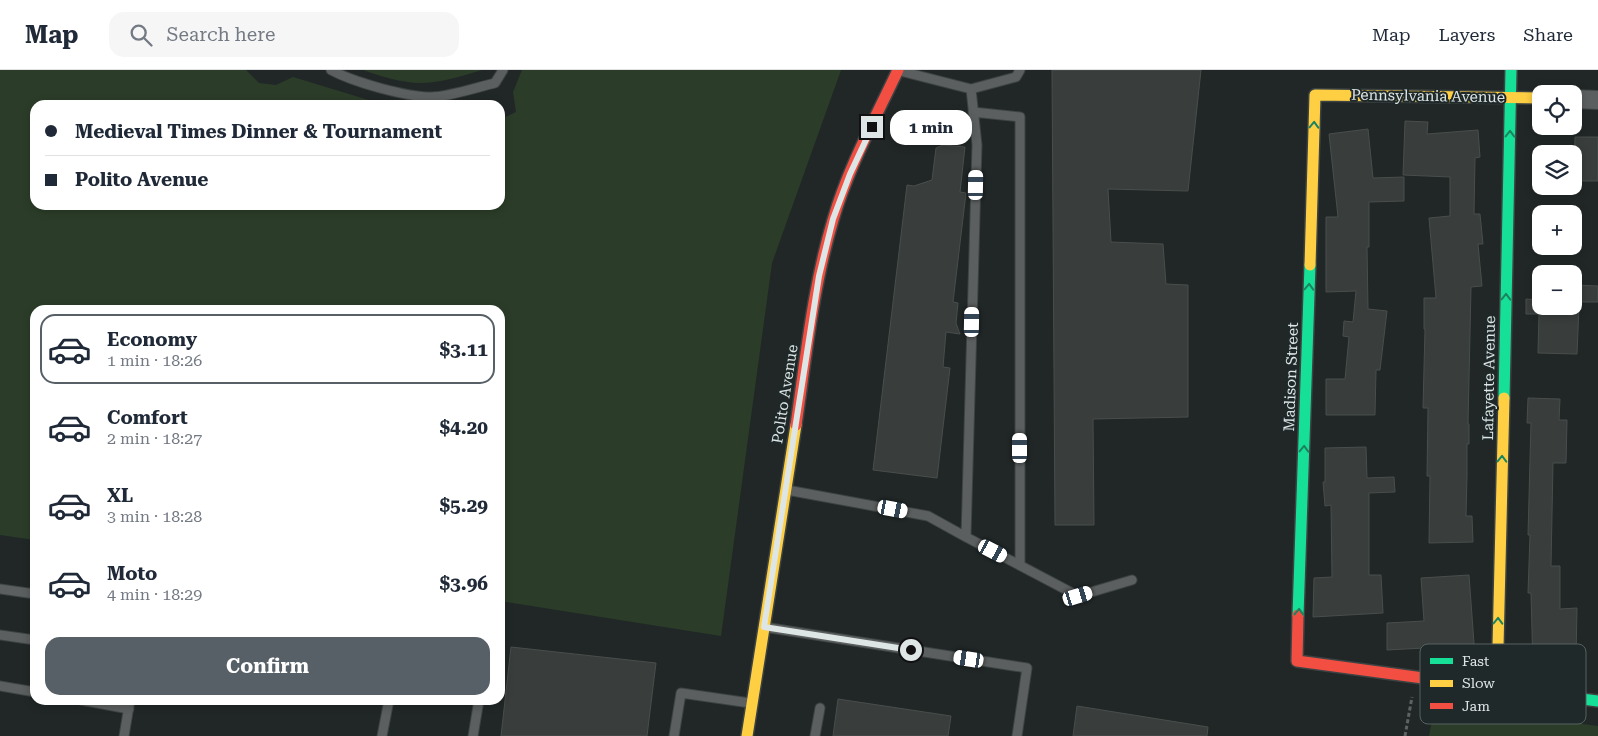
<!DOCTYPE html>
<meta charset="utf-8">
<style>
:root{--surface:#fff;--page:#f6f6f7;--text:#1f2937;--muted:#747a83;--line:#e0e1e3;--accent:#575f67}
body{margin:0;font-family:"Roboto Serif",serif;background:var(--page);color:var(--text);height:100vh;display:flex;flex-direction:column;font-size:19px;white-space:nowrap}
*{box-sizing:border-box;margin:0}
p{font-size:16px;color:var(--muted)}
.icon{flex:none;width:28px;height:28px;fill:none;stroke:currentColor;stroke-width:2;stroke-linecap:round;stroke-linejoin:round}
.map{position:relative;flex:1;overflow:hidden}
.side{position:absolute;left:30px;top:235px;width:475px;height:400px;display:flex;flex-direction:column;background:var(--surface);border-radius:15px;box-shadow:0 2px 8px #0003}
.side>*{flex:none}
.top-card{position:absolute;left:30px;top:30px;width:475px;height:110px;border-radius:15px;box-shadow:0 2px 8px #0003;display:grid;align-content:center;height:110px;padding:0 15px;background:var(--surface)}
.buttons{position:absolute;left:1532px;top:15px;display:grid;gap:10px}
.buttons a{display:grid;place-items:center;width:50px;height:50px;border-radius:10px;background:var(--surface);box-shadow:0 2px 8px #0003;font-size:25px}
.end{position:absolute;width:22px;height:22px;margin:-11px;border:6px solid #dee5e5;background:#111;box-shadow:0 0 0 2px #111}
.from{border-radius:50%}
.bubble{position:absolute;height:35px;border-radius:15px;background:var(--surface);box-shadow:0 2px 8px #0003;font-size:16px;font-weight:700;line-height:35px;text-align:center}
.car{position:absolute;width:15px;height:30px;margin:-15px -8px;border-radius:6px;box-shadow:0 0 4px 1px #0007;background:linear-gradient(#fff 24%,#345 0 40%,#fff 0 76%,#345 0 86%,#fff 0)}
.top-card b{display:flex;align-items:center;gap:18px;height:48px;font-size:19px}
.top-card b+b{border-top:1px solid var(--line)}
.top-card i{width:12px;height:12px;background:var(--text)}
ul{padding:9px 0 0;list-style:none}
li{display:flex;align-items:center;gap:15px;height:70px;margin:0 10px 8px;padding:0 5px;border:2px solid transparent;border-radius:15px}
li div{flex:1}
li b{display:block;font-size:19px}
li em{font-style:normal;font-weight:700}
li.active{border-color:var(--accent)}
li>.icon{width:45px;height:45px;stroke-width:1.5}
.button{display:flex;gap:10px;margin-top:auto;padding:10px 15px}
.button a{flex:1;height:58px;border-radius:15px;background:var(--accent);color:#fff;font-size:20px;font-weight:700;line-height:58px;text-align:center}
header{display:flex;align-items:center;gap:30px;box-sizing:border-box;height:70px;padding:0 25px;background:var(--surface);border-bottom:1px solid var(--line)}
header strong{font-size:24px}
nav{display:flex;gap:28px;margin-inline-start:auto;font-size:18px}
.search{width:350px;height:45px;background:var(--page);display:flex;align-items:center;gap:12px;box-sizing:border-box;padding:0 18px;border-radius:15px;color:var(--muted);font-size:19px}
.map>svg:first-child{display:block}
</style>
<header>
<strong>Map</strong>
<div class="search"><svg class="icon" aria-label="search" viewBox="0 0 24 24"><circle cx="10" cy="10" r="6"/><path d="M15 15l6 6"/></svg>Search here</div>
<nav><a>Map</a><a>Layers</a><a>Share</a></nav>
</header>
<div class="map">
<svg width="1598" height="666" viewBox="0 0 1598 666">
<rect width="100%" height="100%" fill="#212727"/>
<path fill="#2b3d28" d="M 0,0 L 246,0 L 259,13 L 276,15 L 293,7 L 385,35 L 35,35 L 35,135 L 500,135 L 500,54 L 501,49 L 516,42 L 513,22 L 522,0 L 841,0 L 772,193 L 721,566 L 500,531 L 500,240 L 35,240 L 35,470 L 0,465 Z
M 363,0 L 482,0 C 462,6 441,13 420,13 C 403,13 379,6 363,0 Z
M 1435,635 L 1598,656 L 1598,666 L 1429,666 Z"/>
<path fill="#393e3d" stroke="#494e4c" d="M 1052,0 L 1201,0 L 1188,121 L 1108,119 L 1111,172 L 1163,174 L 1166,214 L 1188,215 L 1188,347 L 1093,349 L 1094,455 L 1055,455 Z
M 1405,51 L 1428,52 L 1427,64 L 1478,60 L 1480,87 L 1475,88 L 1474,144 L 1480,144 L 1483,174 L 1478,174 L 1482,216 L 1471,217 L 1468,354 L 1469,354 L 1469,374 L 1467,374 L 1467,405 L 1466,446 L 1472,446 L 1473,472 L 1429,473 L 1430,406 L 1427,406 L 1428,338 L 1423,338 L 1425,259 L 1424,259 L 1424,228 L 1436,228 L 1429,148 L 1450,146 L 1450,107 L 1403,105 Z
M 1368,59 L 1373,108 L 1404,107 L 1404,131 L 1369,132 L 1369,177 L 1367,177 L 1368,239 L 1387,241 L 1380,300 L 1376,300 L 1375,345 L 1326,345 L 1326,309 L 1345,309 L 1349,267 L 1343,266 L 1344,251 L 1353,252 L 1356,221 L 1326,222 L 1326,147 L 1338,147 L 1329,64 Z
M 1575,67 L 1598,67 L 1598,111 L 1574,111 Z
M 943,75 L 965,77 L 960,122 L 966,123 L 953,232 L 958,233 L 956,253 L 960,264 L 946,262 L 943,297 L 950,298 L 937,408 L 873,400 L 907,115 L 914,116 L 932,110 L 936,78 Z
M 1574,215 L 1598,216 L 1598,232 L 1574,232 Z
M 1526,229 L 1541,230 L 1541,236 L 1579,236 L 1577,284 L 1538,283 L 1539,244 L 1526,244 Z
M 1528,328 L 1560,329 L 1559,350 L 1567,350 L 1566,393 L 1553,393 L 1551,496 L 1560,496 L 1560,539 L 1577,538 L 1576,589 L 1573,590 L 1573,598 L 1533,599 L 1531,523 L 1528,523 L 1530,465 L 1528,465 L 1531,353 L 1527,353 Z
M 1366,377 L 1367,408 L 1394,407 L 1395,422 L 1369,423 L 1369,505 L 1381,505 L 1383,543 L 1313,547 L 1314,508 L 1332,507 L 1331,435 L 1325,436 L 1323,412 L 1325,412 L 1325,378 Z
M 1469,505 L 1475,587 L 1443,588 L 1443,577 L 1387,580 L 1387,553 L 1424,551 L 1421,508 Z
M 511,577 L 656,593 L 647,666 L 501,666 Z
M 838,629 L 951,646 L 948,666 L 833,666 Z
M 1077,636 L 1208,657 L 1207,666 L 1073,666 Z"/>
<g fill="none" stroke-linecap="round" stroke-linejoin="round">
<defs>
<path id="lane" d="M 331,0 C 353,12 406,27 431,27 C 448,27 478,17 495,13 L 503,0
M 900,1 L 971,19 L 977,75 L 966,467 L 1078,526 L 1132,510
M 971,19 L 1016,7 L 1020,0
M 973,42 L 1020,47 L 1020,495
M 787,420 L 928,446 L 966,467
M 0,519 L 35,524
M 764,557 L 1027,598 L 1017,666
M 0,565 L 35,570
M 0,616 L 35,622
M 81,630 L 129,639
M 124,666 L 130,630
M 382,666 L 389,630
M 473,666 L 479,630
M 674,666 L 681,623 L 750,633
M 815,666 L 820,638"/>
<path id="street" d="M 1574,29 L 1598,30"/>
<path id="fast" d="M 1504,328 L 1511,0
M 1298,545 L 1310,195
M 1497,618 L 1598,631"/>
<path id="slow" d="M 1310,195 L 1315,25 L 1541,28
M 1497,618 L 1504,328
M 747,666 L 796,355"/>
<path id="jam" d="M 796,355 C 806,287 813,216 833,150 C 848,98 875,49 898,0
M 1298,545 L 1297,591 L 1497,618"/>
</defs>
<use href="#lane" stroke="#3d4343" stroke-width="11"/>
<use href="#street" stroke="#3d4343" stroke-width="20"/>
<use href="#fast" stroke="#3d4343" stroke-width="14"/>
<use href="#slow" stroke="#3d4343" stroke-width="14"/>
<use href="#jam" stroke="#3d4343" stroke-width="14"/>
<path stroke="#5f6262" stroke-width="3" stroke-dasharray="4 2.5" stroke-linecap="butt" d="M 1405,666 L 1412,627"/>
<use href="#lane" stroke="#5c5f5f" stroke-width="9"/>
<use href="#street" stroke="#5c5f5f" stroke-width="18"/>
<use href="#fast" stroke="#16e098" stroke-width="11"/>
<use href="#slow" stroke="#ffcf43" stroke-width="11"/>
<use href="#jam" stroke="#f24e42" stroke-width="11"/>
</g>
<defs><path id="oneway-chevron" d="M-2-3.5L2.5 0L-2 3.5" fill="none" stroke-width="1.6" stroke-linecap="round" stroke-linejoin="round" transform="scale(1.25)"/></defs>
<g stroke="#1a8460">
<use href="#oneway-chevron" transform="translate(1314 55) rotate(-88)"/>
<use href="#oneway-chevron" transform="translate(1510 64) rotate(-89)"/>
<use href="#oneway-chevron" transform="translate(1309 217) rotate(-88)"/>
<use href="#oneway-chevron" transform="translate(1506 227) rotate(-89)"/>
<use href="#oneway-chevron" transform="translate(1304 379) rotate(-88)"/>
<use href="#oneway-chevron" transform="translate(1502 389) rotate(-89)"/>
<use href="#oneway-chevron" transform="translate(1299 542) rotate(-88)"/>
<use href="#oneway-chevron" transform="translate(1498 551) rotate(-89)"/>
</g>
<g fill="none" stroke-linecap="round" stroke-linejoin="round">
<path stroke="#dee5e5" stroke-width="6" d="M 872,57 L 850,104 L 833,149 L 819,206 L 764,557 L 911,580"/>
</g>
<g text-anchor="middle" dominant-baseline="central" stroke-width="4" stroke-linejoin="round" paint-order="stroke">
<g font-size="15" fill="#dee5e5" stroke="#1f2929">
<text transform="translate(1428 26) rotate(1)">Pennsylvania Avenue</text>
<text transform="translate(1291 307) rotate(-88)">Madison Street</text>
<text transform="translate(1489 308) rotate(-89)">Lafayette Avenue</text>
<text transform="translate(785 324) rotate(-81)">Polito Avenue</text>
</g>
</g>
<rect x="1420" y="574" width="166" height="80" rx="8" fill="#1f2929" stroke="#586161" stroke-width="1"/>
<rect x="1430" y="588" width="23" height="6" fill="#16e098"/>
<rect x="1430" y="610" width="23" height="7" fill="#ffcf43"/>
<rect x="1430" y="633" width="23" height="6" fill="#f24e42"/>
<g font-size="14" fill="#dee5e5">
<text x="1462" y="596">Fast</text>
<text x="1462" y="618">Slow</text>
<text x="1462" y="641">Jam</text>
</g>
</svg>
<div class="buttons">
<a><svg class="icon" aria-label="locate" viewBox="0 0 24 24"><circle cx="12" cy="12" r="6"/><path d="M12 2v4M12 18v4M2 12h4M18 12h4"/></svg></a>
<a><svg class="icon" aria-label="layers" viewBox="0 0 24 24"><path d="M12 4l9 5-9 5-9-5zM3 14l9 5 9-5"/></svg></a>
<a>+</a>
<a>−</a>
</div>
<i class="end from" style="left:911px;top:580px"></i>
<i class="end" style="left:872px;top:57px"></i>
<div class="bubble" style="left:890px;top:40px;width:82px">1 min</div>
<i class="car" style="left:976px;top:115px;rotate:1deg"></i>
<i class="car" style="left:972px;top:252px;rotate:1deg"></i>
<i class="car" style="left:1020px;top:378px;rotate:0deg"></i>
<i class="car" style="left:893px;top:439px;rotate:101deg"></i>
<i class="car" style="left:993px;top:481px;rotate:118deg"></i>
<i class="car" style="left:1078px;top:526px;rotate:73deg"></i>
<i class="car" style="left:969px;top:589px;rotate:279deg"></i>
<div class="top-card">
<b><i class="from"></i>Medieval Times Dinner &amp; Tournament</b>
<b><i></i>Polito Avenue</b>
</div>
<section class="side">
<ul>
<li class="active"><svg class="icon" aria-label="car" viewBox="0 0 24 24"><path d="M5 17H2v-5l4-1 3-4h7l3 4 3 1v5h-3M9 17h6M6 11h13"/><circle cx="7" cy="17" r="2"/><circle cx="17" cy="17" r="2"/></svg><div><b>Economy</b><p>1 min · 18:26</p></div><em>$3.11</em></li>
<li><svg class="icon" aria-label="car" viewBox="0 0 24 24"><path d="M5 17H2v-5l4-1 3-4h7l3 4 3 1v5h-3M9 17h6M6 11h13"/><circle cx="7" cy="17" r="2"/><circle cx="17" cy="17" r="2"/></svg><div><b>Comfort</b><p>2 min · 18:27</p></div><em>$4.20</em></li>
<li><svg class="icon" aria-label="car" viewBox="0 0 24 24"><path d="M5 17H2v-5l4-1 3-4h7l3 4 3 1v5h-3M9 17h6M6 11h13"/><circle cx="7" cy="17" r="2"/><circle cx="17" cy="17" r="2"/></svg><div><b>XL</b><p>3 min · 18:28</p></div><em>$5.29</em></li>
<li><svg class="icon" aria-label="car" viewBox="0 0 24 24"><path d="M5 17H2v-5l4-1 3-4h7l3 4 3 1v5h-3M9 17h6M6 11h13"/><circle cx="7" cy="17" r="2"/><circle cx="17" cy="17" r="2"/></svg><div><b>Moto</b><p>4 min · 18:29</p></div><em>$3.96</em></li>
</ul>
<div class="button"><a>Confirm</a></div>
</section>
</div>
